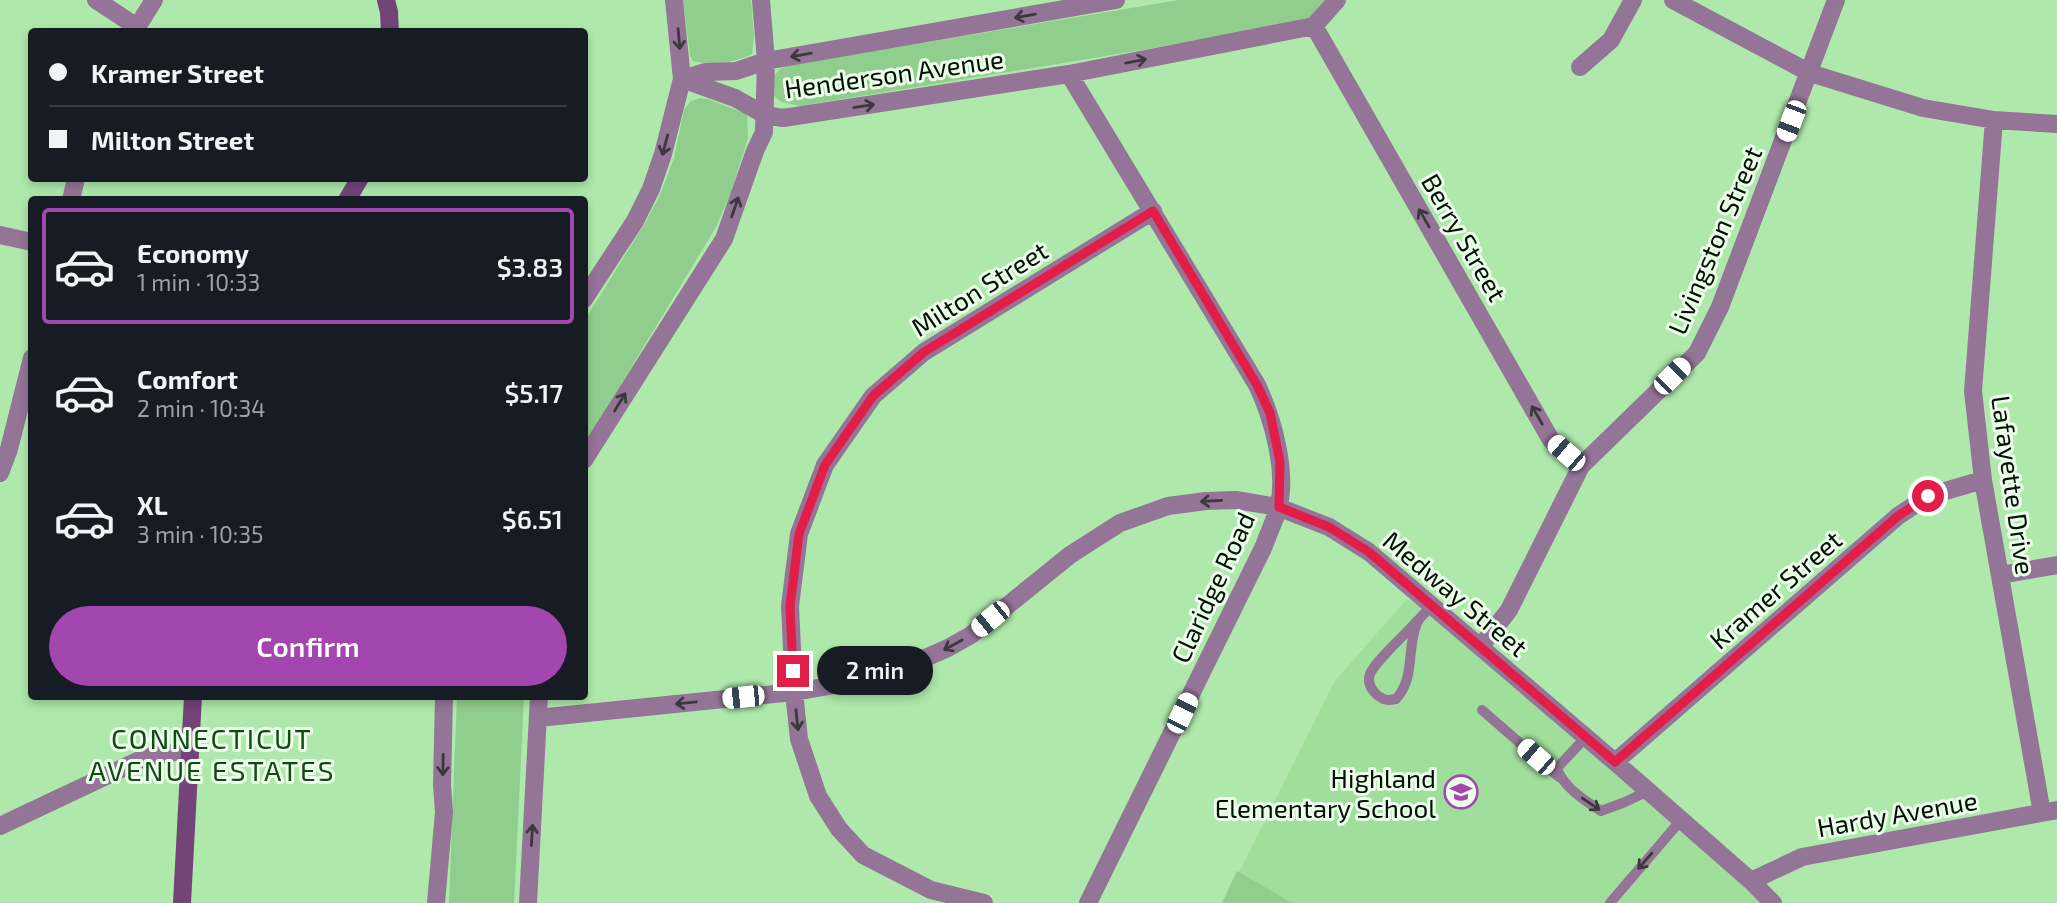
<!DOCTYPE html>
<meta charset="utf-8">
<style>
:root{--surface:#171b24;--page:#20242c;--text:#f1f3f6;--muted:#9ea1a6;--line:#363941;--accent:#a446af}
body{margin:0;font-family:"Exo 2",sans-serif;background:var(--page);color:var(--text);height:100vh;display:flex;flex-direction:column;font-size:26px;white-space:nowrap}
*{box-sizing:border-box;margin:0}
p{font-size:23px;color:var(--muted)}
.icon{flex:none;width:38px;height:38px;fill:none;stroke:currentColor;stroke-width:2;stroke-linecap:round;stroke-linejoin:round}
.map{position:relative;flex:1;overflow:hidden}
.sheet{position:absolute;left:28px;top:196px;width:560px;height:504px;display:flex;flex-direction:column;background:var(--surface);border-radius:7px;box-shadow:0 4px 10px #0003}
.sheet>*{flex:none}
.top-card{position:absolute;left:28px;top:28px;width:560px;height:154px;border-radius:7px;box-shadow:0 4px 10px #0003;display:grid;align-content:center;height:154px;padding:0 21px;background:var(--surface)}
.end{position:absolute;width:32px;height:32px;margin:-16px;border:9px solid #e11d48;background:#fff;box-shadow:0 0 0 4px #fff}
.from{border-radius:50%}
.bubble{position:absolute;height:49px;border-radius:24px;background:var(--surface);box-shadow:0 4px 10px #0003;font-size:23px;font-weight:600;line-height:49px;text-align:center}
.car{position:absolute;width:21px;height:42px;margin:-21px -10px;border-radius:9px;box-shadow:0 0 5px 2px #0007;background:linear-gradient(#fff 24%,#345 0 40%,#fff 0 76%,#345 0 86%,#fff 0)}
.top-card b{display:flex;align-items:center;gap:24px;height:66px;font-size:26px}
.top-card b+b{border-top:2px solid var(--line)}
.top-card i{width:18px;height:18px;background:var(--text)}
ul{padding:12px 0 0;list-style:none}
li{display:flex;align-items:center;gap:21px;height:116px;margin:0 14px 10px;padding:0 7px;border:4px solid transparent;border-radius:7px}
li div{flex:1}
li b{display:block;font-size:26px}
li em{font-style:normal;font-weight:600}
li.active{border-color:var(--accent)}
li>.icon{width:63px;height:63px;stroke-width:1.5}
.cta{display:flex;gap:14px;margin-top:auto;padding:14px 21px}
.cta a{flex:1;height:80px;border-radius:42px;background:var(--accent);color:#fff;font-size:28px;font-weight:600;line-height:80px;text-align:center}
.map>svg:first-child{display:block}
</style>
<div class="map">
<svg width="2057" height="903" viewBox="0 0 2057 903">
<rect width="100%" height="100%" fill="#aee8ab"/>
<path fill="#a0de9c" d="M 1406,600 L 1432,606 L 1768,903 L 1224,903 L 1335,681 Z"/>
<path fill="#90ce8d" d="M 683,0 L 751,0 L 754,36 L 752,54 C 734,63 712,66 693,61 L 690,55 Z
M 1179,0 L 1329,0 L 1317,14 L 1306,20 L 1142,50 L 800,106 L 782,102 L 773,95 L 774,76 L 780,69 L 791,65 Z
M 700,98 L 708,99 L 747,114 L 748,138 L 730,195 L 716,227 L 585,444 L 585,320 L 645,223 L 660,195 L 674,158 L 684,110 L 690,102 Z
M 457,697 L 524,697 L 514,903 L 449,903 Z
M 1237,871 L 1292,903 L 1222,903 Z"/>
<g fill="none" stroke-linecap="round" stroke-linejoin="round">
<path stroke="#947497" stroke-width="10" d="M 1418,620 C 1407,633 1376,660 1370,674 C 1367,682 1371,689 1376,694 C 1383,700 1387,701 1396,699 C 1416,677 1406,649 1417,623 C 1420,616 1427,611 1432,606
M 1482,710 L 1559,777
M 1586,737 L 1557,768 C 1563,787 1584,800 1601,811 L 1625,802 L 1648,791
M 1610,903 L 1681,820"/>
<path stroke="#947497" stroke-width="18" d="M 96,0 L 137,27
M 1673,0 L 1810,73 L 1923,108 L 1994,120 L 2057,124
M 1314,26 L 1551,440 L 1581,466
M 134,32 L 154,0
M 1580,67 L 1611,40 L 1633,0
M 1069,74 L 1257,385 C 1273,419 1288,473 1278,509 C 1274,522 1268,534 1264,546 L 1088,903
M 682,79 L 735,98 L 765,115 L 783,118 L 1069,74 L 1314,26 L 1337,0
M 682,79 L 705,72 L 736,71 L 766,61 L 1116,0
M 1994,120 L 1973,391 L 1983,480 L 2042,813
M 71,200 L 76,178
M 0,235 L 32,242
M 584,299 L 635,221 L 651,189 L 663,154 L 682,79 L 674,0
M 584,460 L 724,239 L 755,151 L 764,132 L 766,61 L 761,0
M 0,473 L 9,449 L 32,358
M 2000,575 L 2057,565
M 1481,646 L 1509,610 L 1581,466 L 1697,353 L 1720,307 L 1836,0
M 538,718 L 794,692 L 882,677 L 948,648 L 971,635 L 1070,555 L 1120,523 L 1168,506 L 1206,501 L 1236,500 L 1278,507 L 1329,527 L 1369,552 L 1615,762 L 1751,881 L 1773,903
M 1615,762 L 1898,516 L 1928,496 L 1983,480
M 0,826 L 144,758 L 191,749
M 1751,881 L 1802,857 L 2057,810
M 436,903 L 444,812 L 442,785 L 444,696
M 528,903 L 539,696
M 984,903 L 931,890 L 863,855 L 839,829 L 818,796 L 799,739 L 794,692 L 790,606 L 799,534 L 825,465 L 873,396 L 924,352 L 1153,211"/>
<path stroke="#724477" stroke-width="18" d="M 386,0 L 389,12 L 390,32
M 347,200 L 360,178
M 182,903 L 193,696"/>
</g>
<defs><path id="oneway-shaft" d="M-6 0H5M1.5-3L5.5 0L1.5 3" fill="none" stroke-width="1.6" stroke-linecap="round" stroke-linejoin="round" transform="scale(1.75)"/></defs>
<g stroke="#3b393d">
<use href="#oneway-shaft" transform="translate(1025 16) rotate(170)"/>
<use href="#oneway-shaft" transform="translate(679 39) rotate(85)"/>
<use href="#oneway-shaft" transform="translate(801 55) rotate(170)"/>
<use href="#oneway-shaft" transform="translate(1136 61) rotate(-11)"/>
<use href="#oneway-shaft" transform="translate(864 106) rotate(-9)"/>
<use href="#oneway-shaft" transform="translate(665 145) rotate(105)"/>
<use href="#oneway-shaft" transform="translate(735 207) rotate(-71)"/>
<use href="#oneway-shaft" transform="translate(1424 218) rotate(-120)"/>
<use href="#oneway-shaft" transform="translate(620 402) rotate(-59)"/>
<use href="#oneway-shaft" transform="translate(1537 415) rotate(-120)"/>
<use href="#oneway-shaft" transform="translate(1211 501) rotate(177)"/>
<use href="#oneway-shaft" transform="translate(953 645) rotate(151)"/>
<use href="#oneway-shaft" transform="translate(686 703) rotate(174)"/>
<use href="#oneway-shaft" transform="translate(797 720) rotate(84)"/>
<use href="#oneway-shaft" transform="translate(443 765) rotate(91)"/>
<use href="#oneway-shaft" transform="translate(1591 804) rotate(34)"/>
<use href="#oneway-shaft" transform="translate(532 835) rotate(-87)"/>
<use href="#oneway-shaft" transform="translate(1645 861) rotate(131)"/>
</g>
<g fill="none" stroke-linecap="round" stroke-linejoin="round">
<path stroke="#e11d48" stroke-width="9" d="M 793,671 L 790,606 L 799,534 L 825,465 L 873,396 L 924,352 L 1153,211 L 1257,385 L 1270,413 L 1280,462 L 1279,507 L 1329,527 L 1369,552 L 1615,762 L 1898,516 L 1928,496"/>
</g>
<defs>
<symbol id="school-ring" viewBox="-11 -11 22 22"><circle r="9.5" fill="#ecfdeb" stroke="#a446af" stroke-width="1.5"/><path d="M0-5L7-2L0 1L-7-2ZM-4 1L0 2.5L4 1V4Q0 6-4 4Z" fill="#a446af"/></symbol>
</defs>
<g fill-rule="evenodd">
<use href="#school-ring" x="1442" y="773" width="38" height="38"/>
</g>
<g text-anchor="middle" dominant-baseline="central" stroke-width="6" stroke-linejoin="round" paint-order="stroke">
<g font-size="26" fill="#001101" stroke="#ecfdeb">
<text transform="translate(894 73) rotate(-8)">Henderson Avenue</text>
<text transform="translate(1465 237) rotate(60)">Berry Street</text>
<text transform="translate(1714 240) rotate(-67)">Livingston Street</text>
<text transform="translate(979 288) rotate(-32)">Milton Street</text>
<text transform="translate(2014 485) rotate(82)">Lafayette Drive</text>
<text transform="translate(1212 587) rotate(-65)">Claridge Road</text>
<text transform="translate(1775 589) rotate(-41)">Kramer Street</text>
<text transform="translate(1456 593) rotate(40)">Medway Street</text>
<text transform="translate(1897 813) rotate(-10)">Hardy Avenue</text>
</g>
<g font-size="26" fill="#001101" stroke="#ecfdeb" text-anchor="end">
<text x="1436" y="777">Highland<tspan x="1436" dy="30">Elementary School</tspan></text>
</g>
<g font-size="28" letter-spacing="2" fill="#134a14" stroke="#ecfdeb">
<text x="212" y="738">CONNECTICUT<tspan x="212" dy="32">AVENUE ESTATES</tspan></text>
</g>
</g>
</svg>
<i class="end from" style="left:1928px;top:496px"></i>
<i class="end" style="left:793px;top:671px"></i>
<div class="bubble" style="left:817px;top:646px;width:116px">2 min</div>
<i class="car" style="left:1791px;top:121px;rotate:201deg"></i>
<i class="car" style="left:1672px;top:376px;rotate:45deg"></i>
<i class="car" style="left:1566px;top:453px;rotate:311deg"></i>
<i class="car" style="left:990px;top:619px;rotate:231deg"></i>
<i class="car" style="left:743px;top:697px;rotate:264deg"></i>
<i class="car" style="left:1182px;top:713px;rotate:26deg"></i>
<i class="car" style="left:1536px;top:757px;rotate:311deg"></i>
<div class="top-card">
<b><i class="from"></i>Kramer Street</b>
<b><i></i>Milton Street</b>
</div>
<section class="sheet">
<ul>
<li class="active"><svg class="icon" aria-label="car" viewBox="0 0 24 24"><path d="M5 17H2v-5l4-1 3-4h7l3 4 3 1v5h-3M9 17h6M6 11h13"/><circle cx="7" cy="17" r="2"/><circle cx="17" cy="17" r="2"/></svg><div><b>Economy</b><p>1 min · 10:33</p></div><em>$3.83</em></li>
<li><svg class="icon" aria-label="car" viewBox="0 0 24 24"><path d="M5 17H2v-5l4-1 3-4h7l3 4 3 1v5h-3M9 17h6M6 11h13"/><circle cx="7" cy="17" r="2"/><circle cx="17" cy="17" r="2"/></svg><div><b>Comfort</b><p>2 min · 10:34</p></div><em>$5.17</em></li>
<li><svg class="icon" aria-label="car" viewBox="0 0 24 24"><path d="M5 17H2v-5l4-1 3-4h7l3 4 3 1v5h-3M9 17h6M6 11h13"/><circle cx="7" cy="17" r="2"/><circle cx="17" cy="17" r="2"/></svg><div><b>XL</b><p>3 min · 10:35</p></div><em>$6.51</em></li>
</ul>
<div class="cta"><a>Confirm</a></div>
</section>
</div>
